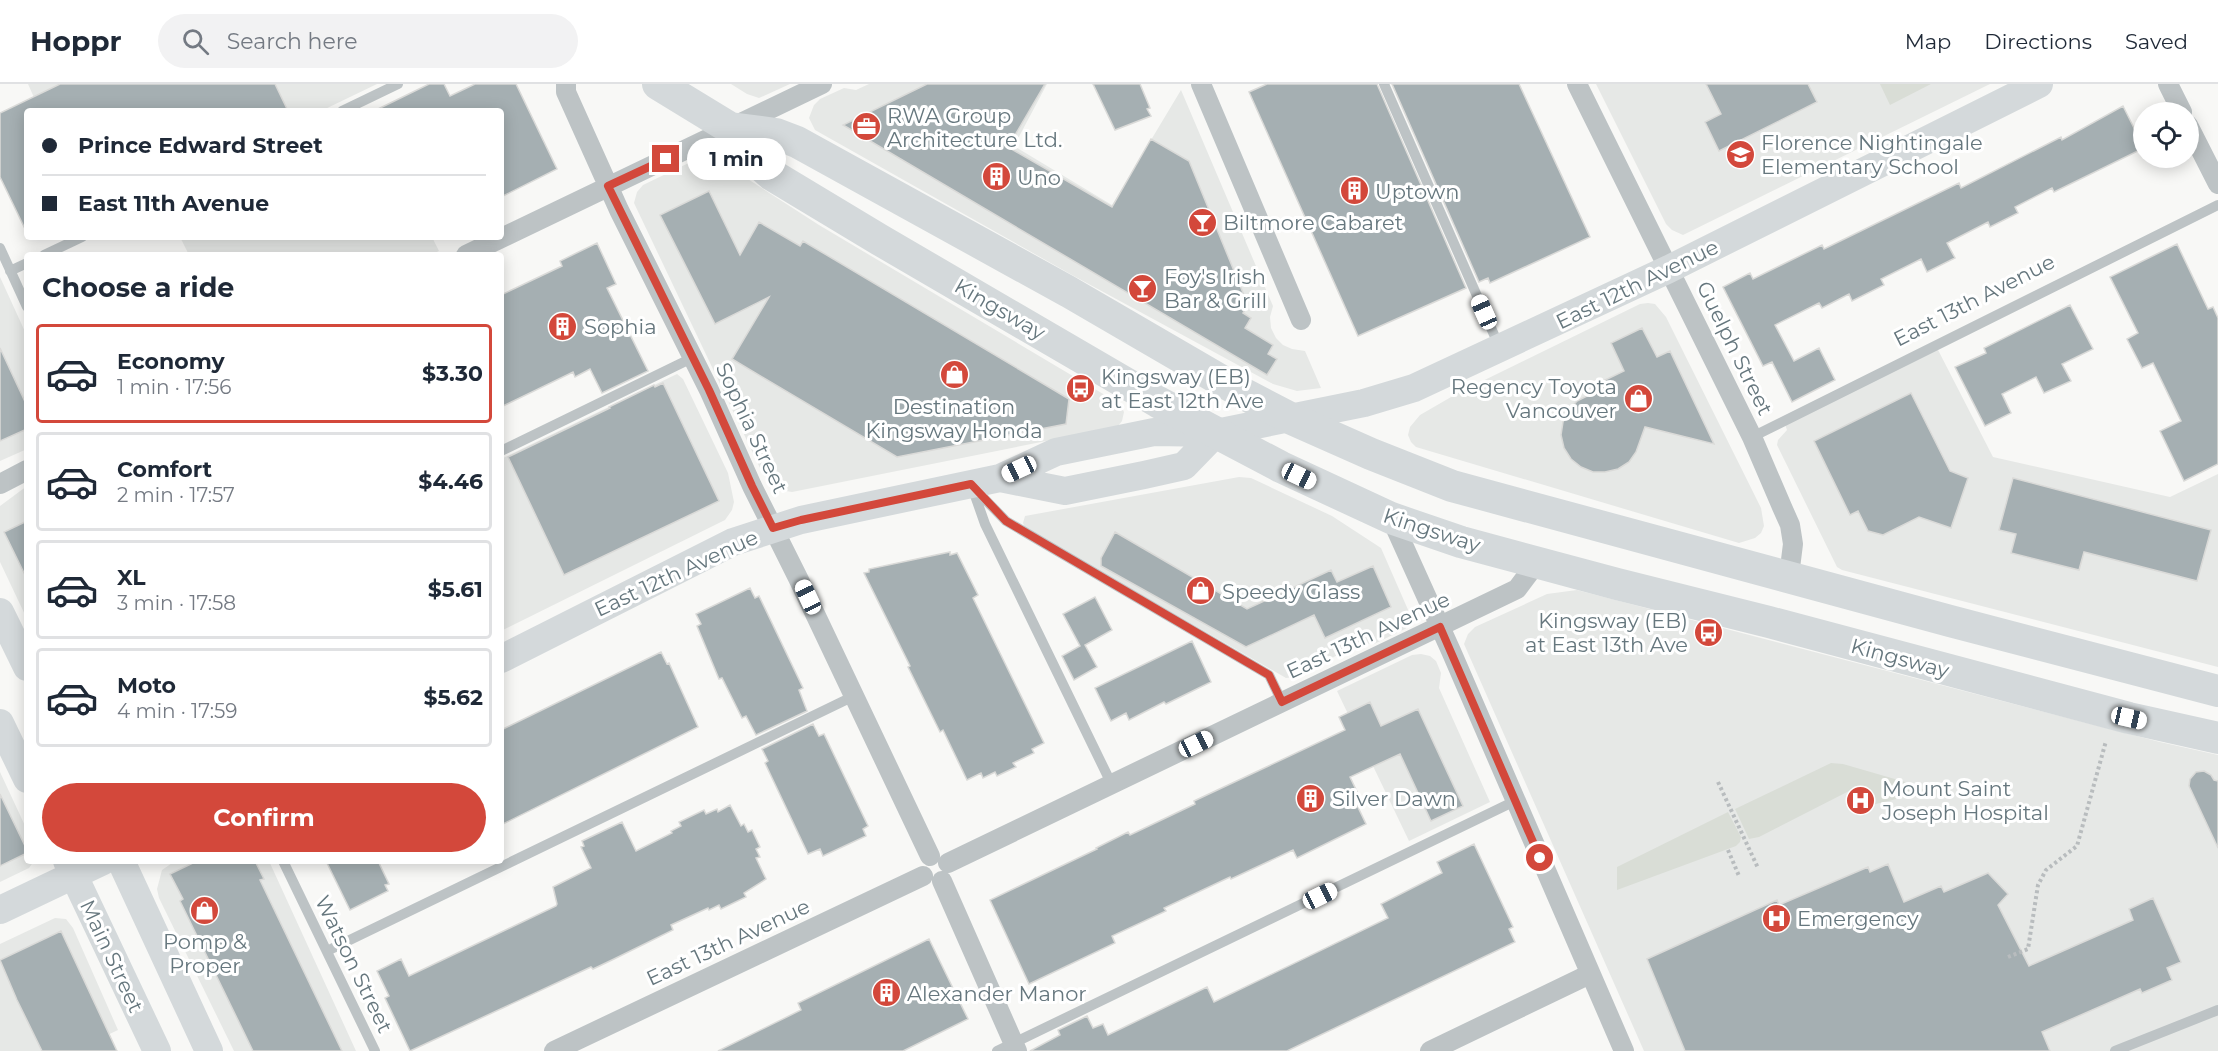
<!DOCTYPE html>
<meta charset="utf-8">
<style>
:root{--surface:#fff;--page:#f2f2f3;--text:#1f2937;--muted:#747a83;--line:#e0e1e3;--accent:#d3483b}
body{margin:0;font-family:Montserrat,sans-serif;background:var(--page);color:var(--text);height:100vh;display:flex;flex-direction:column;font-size:22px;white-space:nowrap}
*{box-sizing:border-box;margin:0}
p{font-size:20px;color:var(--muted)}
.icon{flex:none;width:33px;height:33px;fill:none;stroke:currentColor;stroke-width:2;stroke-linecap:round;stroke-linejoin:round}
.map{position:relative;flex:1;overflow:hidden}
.side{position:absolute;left:24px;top:168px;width:480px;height:612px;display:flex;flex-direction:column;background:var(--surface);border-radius:6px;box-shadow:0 3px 15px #0003}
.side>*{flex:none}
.hud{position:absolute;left:24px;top:24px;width:480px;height:132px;border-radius:6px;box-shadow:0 3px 15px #0003;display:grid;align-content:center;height:132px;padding:0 18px;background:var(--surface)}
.fabs{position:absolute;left:2133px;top:18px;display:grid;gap:12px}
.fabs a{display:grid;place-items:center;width:66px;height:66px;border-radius:50%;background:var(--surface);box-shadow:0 3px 15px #0003;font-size:30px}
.end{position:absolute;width:27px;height:27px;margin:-14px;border:8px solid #d3483b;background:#fff;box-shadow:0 0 0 3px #fff}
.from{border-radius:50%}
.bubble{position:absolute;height:42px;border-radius:21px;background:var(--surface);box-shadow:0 3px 15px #0003;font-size:20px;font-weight:700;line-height:42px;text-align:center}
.car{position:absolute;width:18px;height:36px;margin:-18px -9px;border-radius:8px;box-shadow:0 0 4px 2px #0007;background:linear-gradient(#fff 24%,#345 0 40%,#fff 0 76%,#345 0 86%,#fff 0)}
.hud b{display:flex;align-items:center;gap:21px;height:57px;font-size:22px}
.hud b+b{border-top:2px solid var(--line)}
.hud i{width:15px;height:15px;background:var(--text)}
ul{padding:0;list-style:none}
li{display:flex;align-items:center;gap:18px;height:99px;margin:0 12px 9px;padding:0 6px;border:3px solid var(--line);border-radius:6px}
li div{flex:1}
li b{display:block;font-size:22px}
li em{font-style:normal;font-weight:700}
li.selected{border-color:var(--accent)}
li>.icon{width:54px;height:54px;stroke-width:1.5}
h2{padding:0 18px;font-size:27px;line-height:72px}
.primary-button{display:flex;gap:12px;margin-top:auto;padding:12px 18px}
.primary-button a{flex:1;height:69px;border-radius:36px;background:var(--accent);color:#fff;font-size:24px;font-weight:700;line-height:69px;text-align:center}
header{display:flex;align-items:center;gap:36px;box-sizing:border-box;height:84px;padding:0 30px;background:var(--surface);border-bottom:2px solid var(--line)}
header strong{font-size:28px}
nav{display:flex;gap:33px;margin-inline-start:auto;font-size:21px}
.search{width:420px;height:54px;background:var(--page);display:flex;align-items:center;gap:15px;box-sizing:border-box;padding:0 21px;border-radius:33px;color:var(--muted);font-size:22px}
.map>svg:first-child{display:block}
</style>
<header>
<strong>Hoppr</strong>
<div class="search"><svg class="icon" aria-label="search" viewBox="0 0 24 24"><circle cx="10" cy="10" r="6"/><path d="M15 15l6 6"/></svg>Search here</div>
<nav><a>Map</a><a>Directions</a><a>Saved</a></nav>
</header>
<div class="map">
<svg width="2218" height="967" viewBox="0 0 2218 967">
<rect width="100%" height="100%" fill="#f8f8f6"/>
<path fill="#e6e8e6" d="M 28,0 L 377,0 L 321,27 L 40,27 Z
M 731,0 L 790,0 L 759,14 L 747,10 Z
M 869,0 L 1047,0 L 1014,62 L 1112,121 L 1181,6 L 1273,222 L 1270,233 L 1271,244 L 1276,254 L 1283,261 L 1292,265 L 1305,267 L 1321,304 L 1297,307 L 1273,300 L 1072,191 L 815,46 L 809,34 L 814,21 L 820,15 L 844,4 L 856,6 Z
M 1596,0 L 1990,0 L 1683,151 L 1672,146 L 1666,140 Z
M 701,73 L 714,74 L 720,77 L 819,141 L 1120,320 L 1124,328 L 1122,337 L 1118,342 L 1111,344 L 792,408 L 780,406 L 770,397 L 760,384 L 634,119 L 637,108 L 643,101 Z
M 180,153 L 432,153 L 439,167 L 430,171 L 189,171 Z
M 0,193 L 27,252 L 27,365 L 0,377 Z
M 1648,219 L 1655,220 L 1666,233 L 1761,424 L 1764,442 L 1761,449 L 1755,454 L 1739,459 L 1416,363 L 1411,358 L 1408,351 L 1410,343 L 1420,331 L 1458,309 L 1640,220 Z
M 1936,262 L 1993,373 L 2170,413 L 2218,390 L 2218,583 L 1842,486 L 1837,483 L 1777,361 L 1778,356 L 1787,346 L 1784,337 Z
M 677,290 L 683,295 L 728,389 L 734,418 L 732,426 L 725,436 L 501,547 L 501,375 Z
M 1239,393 L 1251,394 L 1332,432 L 1381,464 L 1409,528 L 1411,536 L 1410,541 L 1405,545 L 1374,560 L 1361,559 L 1295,593 L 1286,594 L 1025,444 L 1023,439 L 1025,432 Z
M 27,402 L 27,535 L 0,478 L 0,422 Z
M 1577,506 L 2160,658 L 2218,671 L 2218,967 L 1644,967 L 1464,560 L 1468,550 L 1475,543 L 1547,510 Z
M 1421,570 L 1430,572 L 1436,577 L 1441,589 L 1439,604 L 1490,718 L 1409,757 L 1337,607 L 1412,571 Z
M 0,688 L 27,746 L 27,777 L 34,777 L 29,784 L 0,798 Z
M 175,777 L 269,777 L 356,967 L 234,967 L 159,814 L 157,805 L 162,786 Z
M 55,834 L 66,835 L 73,844 L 118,946 L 74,967 L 0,967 L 0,860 Z"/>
<path fill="#d9ddd6" d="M 1880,0 L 1931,0 L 1890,21 Z
M 1831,679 L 1843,680 L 1919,702 L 1926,708 L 1863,723 L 1851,706 L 1759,753 L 1749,755 L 1735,725 Z
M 1728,728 L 1741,753 L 1740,758 L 1736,762 L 1617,806 L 1617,783 Z"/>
<path fill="#a5afb2" stroke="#dadad8" stroke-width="1.5" d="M 60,0 L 275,0 L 288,27 L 27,27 L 27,149 L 0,93 L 0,29 Z
M 429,0 L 444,0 L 450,12 L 475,0 L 516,0 L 557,85 L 501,113 L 501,27 L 374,27 Z
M 927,0 L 1045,0 L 1008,63 L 1112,123 L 1151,55 L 1189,77 L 1248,221 L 1243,229 L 1251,234 L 1245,244 L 1273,261 L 1268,270 L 1277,275 L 1267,291 L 843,41 Z
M 1093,0 L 1140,0 L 1150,24 L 1147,25 L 1151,32 L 1115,46 Z
M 1267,0 L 1377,0 L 1466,204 L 1358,252 L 1249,8 Z
M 1392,0 L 1519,0 L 1590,153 L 1490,199 L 1488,194 L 1479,198 Z
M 1706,0 L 1808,0 L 1817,18 L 1719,67 L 1705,38 L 1721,30 Z
M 2123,22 L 2144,64 L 2054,108 L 2052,104 L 2015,123 L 2018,129 L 1990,143 L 1988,138 L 1947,159 L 1955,174 L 1927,188 L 1921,175 L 1881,195 L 1884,201 L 1852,217 L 1849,210 L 1822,224 L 1819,219 L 1775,241 L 1794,277 L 1819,264 L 1835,296 L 1792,318 L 1772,278 L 1763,282 L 1723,203 L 1750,189 L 1753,195 L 1822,161 L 1824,165 L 1959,99 L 1961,104 L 2061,53 L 2062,56 Z
M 709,107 L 740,171 L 759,138 L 800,162 L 803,157 L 1069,315 L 1066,340 L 897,373 L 732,275 L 769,213 L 715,240 L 660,131 Z
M 597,159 L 616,200 L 607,204 L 648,287 L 602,309 L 590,285 L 575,293 L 573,288 L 501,323 L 501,211 L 562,182 L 560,177 Z
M 2177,160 L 2208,225 L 2213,223 L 2218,234 L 2218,380 L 2184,397 L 2160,347 L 2181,337 L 2153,279 L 2142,284 L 2127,255 L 2138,249 L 2110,193 Z
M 2070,221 L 2093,265 L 2062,280 L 2071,297 L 2044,309 L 2036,293 L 2002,310 L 2011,329 L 1985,342 L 1955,283 L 1986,269 L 1984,264 Z
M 1642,244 L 1657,273 L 1670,267 L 1714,360 L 1645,343 L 1636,368 L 1629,378 L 1618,385 L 1605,388 L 1593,388 L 1581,383 L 1571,375 L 1564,364 L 1561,351 L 1563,338 L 1568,327 L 1577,317 L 1601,305 L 1599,299 L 1624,287 L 1611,259 Z
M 0,264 L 27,322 L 27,345 L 0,357 Z
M 663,299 L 719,417 L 564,491 L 508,373 L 610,324 L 609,323 L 654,301 L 655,303 Z
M 1911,309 L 1950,387 L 1968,394 L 1951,444 L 1919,433 L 1883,451 L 1868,447 L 1858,427 L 1850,431 L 1814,357 Z
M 2013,394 L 2211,446 L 2197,497 L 2084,468 L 2079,486 L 2011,469 L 2016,450 L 1999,446 Z
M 27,437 L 27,495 L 4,448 Z
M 1115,448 L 1247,525 L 1331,486 L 1337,498 L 1373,482 L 1391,523 L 1325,554 L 1314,531 L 1246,563 L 1101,482 L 1101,474 Z
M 950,468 L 950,471 L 957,469 L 978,511 L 973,514 L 1044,659 L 1032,665 L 1034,669 L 1013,679 L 1016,683 L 997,692 L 995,688 L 983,694 L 981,689 L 967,696 L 943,646 L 940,648 L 908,583 L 910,582 L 864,489 L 869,488 L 869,485 Z
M 750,504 L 755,514 L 759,512 L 803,604 L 799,606 L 807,627 L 756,651 L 746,632 L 742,634 L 722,594 L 719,595 L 697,542 L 701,540 L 696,530 Z
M 1095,513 L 1112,546 L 1085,561 L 1097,583 L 1074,596 L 1062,572 L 1080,562 L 1063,530 Z
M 1192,557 L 1211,598 L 1166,620 L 1164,618 L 1129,636 L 1126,629 L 1111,637 L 1095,604 Z
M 661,568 L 667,580 L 669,579 L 698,643 L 501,741 L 501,646 Z
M 1370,618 L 1381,642 L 1418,625 L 1463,722 L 1431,737 L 1400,670 L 1350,693 L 1361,716 L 1356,719 L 1366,740 L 1297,774 L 1293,766 L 1231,795 L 1230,793 L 1164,824 L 1166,827 L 1112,852 L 1115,859 L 1029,900 L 990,816 L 1097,765 L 1096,764 L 1128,748 L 1130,751 L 1195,720 L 1194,717 L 1345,646 L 1339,633 Z
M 813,640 L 819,652 L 824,650 L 868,742 L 863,745 L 866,752 L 823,772 L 820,765 L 808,770 L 765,679 L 768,677 L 762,665 Z
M 2204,687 L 2211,691 L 2214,696 L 2218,697 L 2218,764 L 2189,702 L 2190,695 L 2196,688 Z
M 0,710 L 27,766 L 27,769 L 0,782 Z
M 730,721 L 741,742 L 744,740 L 748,748 L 752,746 L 760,763 L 756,765 L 760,773 L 756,774 L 766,795 L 744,809 L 746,813 L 721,825 L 719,821 L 709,826 L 708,824 L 671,841 L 673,846 L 614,875 L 593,885 L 591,883 L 410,967 L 385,914 L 389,912 L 377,887 L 401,875 L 409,892 L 556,822 L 557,820 L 553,803 L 591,784 L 581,763 L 584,762 L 582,757 L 622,738 L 636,767 L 672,749 L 671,747 L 681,742 L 679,738 L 704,726 L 706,730 L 717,725 L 718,728 Z
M 1474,760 L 1513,843 L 1509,845 L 1515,858 L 1287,967 L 1030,967 L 1060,951 L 1058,946 L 1087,932 L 1093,944 L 1103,940 L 1108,951 L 1207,903 L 1214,918 L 1388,834 L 1381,820 L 1442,789 L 1437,778 Z
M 197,777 L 255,777 L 264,795 L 260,796 L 342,967 L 253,967 L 180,817 L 183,815 L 170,790 Z
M 326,777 L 378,777 L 389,800 L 385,801 L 388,807 L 350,826 Z
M 1888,780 L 1904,818 L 1941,802 L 1944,808 L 1988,789 L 2008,810 L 1998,821 L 2029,882 L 2133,836 L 2129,825 L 2153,814 L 2181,878 L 2167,884 L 2172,896 L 2142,909 L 2140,905 L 2042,948 L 2050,967 L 1685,967 L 1647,875 L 1777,816 L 1779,821 L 1868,783 L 1870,788 Z
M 61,847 L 117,967 L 42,967 L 17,916 L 0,876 Z
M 929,855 L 968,935 L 903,967 L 718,967 L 801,926 L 798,919 Z"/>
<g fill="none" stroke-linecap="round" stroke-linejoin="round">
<path stroke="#b8bcbe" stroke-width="4" stroke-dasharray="3 3" stroke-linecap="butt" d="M 1718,698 L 1758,784
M 1728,766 L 1739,792
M 2008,873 L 2028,865 L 2038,801 L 2046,786 L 2077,762 L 2106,657"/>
<path stroke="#bdc3c5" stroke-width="10" d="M 1384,0 L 1499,262
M 342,27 L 398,0
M 0,164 L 27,223
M 44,171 L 82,153
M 10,187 L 27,179
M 1752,353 L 2218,121
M 501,367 L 692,274
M 972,403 L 985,440 L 1112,701
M 973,403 L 1006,437 L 1269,591 L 1282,618
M 283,777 L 375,967
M 327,867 L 854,612
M 997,967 L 1515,717
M 2115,967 L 2218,926"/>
<path stroke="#bdc3c5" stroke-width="20" d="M 566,0 L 566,8 L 619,126 L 709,306 L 752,402 L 798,494 L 930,772
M 1201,0 L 1301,236
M 1577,0 L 1752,353 L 1782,423 L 1790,441 L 1793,460 L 1789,492
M 2168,0 L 2182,28
M 2188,41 L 2218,100
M 466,171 L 822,0
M 0,400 L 27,386
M 1391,434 L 1451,567 L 1624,967
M 948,779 L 1517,505 L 1538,477
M 942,797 L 1017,967
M 554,967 L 923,792
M 1430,967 L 1590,890"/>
<path stroke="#d4d9db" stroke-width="28" d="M 1000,394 L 1065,407 L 1144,391 L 1184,382 L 1216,349
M 0,528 L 27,583
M 501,575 L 733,458 L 801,436 L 1000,394 L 1056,368 L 1154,348 L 1216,349 L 1364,319 L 1414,304 L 1669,185 L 2039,0
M 0,639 L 27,695
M 67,777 L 157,967
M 121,777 L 209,967
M 0,826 L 103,777"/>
<path stroke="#d4d9db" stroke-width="32" d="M 658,0 L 730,44 L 744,66 L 772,91 L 880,156 L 1158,318 L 1281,383 L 1391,434 L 1461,458 L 1617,500 L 1769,538 L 2129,634 L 2218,654
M 730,44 L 776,50 L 797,58 L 1069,208 L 1246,311 L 1292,335 L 1371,370 L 1452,402 L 1950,537 L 2218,607"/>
</g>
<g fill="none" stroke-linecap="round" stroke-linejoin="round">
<path stroke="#d3483b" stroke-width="8" d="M 666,75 L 608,102 L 709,306 L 752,402 L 773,444 L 801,436 L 971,400 L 1006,437 L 1269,591 L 1282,618 L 1440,543 L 1540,774"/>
</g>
<defs>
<symbol id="office-disc" viewBox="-11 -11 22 22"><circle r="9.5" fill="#d3483b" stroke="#fff"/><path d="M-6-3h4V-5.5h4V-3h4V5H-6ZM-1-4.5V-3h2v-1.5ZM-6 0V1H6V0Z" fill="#fff"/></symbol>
<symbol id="school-disc" viewBox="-11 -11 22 22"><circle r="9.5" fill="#d3483b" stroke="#fff"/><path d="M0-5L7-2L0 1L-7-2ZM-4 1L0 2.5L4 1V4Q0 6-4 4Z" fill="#fff"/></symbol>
<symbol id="building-disc" viewBox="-11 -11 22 22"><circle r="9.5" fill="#d3483b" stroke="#fff"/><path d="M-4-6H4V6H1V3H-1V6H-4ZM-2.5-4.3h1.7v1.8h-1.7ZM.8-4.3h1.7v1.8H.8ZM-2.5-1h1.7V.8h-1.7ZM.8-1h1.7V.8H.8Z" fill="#fff"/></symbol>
<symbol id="bar-disc" viewBox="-11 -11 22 22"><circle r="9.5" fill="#d3483b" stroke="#fff"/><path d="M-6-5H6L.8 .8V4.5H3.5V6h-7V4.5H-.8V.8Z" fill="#fff"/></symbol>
<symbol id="shop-disc" viewBox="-11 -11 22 22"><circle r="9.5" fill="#d3483b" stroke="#fff"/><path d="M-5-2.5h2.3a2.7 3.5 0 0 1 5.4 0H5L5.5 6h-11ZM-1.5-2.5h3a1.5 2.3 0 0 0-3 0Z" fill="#fff"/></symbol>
<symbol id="bus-disc" viewBox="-11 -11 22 22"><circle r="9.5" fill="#d3483b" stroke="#fff"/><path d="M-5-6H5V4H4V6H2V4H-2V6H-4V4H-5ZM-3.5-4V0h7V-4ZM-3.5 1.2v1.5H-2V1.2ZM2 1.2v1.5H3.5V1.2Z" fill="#fff"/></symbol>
<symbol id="hospital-disc" viewBox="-11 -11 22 22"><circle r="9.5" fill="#d3483b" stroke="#fff"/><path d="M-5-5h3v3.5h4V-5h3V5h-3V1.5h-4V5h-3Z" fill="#fff"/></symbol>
</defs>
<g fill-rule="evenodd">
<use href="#office-disc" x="850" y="26" width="33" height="33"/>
<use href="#school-disc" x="1724" y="54" width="33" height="33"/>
<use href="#building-disc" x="980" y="76" width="33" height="33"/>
<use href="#building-disc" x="1338" y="90" width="33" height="33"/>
<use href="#bar-disc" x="1186" y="122" width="33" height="33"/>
<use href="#bar-disc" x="1126" y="188" width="33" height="33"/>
<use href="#building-disc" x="546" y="226" width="33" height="33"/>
<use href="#shop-disc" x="938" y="274" width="33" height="33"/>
<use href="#bus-disc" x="1064" y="288" width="33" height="33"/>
<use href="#shop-disc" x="1622" y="298" width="33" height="33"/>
<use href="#shop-disc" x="1184" y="490" width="33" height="33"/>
<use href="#bus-disc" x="1692" y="532" width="33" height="33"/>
<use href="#building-disc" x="1294" y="698" width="33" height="33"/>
<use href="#hospital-disc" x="1844" y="700" width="33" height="33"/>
<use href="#shop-disc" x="188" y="810" width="33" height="33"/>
<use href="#hospital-disc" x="1760" y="818" width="33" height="33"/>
<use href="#building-disc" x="870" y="892" width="33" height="33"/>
</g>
<g text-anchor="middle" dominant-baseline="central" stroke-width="6" stroke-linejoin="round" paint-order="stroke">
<g font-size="21" fill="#66777e" stroke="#fff" text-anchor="start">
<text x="887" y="31">RWA Group<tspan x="887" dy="24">Architecture Ltd.</tspan></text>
<text x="1761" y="58">Florence Nightingale<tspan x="1761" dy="24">Elementary School</tspan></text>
<text x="1017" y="93">Uno</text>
<text x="1375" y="107">Uptown</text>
<text x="1223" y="138">Biltmore Cabaret</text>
<text x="1164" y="192">Foy's Irish<tspan x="1164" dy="24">Bar &amp; Grill</tspan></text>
<text x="584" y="242">Sophia</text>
<text x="1101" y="292">Kingsway (EB)<tspan x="1101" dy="24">at East 12th Ave</tspan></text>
<text x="1617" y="302" text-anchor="end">Regency Toyota<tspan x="1617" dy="24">Vancouver</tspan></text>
<text x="954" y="322" text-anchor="middle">Destination<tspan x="954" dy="24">Kingsway Honda</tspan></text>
<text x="1222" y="507">Speedy Glass</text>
<text x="1688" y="536" text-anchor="end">Kingsway (EB)<tspan x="1688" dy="24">at East 13th Ave</tspan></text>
<text x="1882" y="704">Mount Saint<tspan x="1882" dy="24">Joseph Hospital</tspan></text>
<text x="1332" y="714">Silver Dawn</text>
<text x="1797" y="834">Emergency</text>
<text x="205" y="857" text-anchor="middle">Pomp &amp;<tspan x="205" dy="24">Proper</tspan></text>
<text x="907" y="909">Alexander Manor</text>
</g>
<g font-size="21" fill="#66777e" stroke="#fff">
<text transform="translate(1637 200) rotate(-26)">East 12th Avenue</text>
<text transform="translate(1974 216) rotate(-27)">East 13th Avenue</text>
<text transform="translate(1000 225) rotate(30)">Kingsway</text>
<text transform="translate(1735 264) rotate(64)">Guelph Street</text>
<text transform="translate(752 344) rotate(65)">Sophia Street</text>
<text transform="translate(1432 446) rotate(18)">Kingsway</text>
<text transform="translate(676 489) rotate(-25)">East 12th Avenue</text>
<text transform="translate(1368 551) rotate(-25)">East 13th Avenue</text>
<text transform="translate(1900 574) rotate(15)">Kingsway</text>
<text transform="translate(728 858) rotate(-25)">East 13th Avenue</text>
<text transform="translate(112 872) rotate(65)">Main Street</text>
<text transform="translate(354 880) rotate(64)">Watson Street</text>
</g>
</g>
</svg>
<div class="fabs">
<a><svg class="icon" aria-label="locate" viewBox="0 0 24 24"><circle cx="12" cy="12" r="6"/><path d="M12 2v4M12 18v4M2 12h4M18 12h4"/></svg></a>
</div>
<i class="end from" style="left:1540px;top:774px"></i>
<i class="end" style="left:666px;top:75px"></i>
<div class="bubble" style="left:687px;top:54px;width:99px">1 min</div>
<i class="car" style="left:1484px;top:228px;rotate:336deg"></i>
<i class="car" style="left:1019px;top:385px;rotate:245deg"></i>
<i class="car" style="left:1299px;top:392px;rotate:115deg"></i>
<i class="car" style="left:808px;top:513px;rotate:335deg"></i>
<i class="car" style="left:2129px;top:634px;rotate:103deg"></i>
<i class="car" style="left:1196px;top:660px;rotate:64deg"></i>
<i class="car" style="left:1320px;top:812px;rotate:64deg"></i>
<div class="hud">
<b><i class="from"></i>Prince Edward Street</b>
<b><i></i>East 11th Avenue</b>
</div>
<section class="side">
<h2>Choose a ride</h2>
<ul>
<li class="selected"><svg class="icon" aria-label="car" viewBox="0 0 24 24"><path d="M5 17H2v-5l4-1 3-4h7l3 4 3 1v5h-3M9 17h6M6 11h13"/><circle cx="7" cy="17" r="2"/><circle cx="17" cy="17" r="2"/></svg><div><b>Economy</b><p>1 min · 17:56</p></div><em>$3.30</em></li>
<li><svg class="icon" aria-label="car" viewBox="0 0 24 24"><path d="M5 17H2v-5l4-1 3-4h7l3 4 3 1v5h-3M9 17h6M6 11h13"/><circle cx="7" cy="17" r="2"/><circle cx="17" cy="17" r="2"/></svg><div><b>Comfort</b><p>2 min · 17:57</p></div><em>$4.46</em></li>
<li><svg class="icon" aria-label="car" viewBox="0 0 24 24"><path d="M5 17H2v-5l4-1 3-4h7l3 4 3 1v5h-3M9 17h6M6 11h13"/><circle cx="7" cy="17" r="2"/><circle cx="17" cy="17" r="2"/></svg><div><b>XL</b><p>3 min · 17:58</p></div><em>$5.61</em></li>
<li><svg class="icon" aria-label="car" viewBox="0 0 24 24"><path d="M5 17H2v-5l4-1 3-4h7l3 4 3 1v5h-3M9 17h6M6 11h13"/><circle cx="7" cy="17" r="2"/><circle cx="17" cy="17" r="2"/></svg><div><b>Moto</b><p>4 min · 17:59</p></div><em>$5.62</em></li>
</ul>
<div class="primary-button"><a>Confirm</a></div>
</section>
</div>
